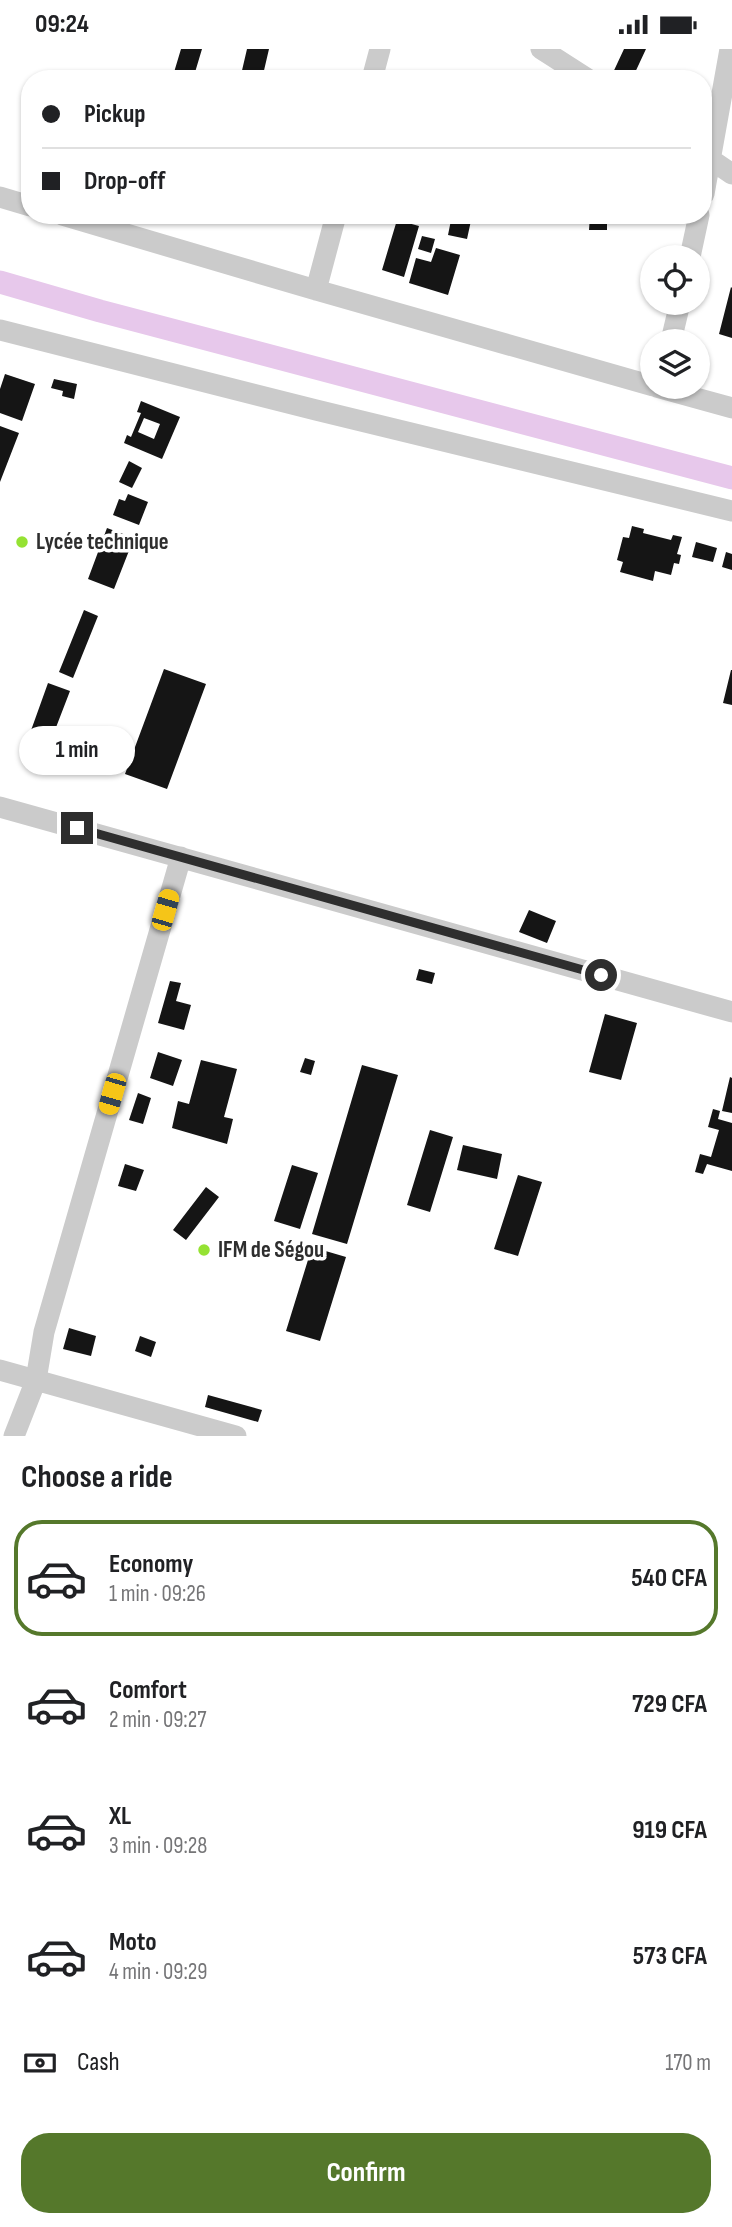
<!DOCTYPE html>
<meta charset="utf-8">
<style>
:root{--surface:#fff;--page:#f6f6f6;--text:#202124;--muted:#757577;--line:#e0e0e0;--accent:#55782b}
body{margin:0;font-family:"Sofia Sans Condensed",sans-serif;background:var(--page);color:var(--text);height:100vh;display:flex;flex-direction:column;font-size:26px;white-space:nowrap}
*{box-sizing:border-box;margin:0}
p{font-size:23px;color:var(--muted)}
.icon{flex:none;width:38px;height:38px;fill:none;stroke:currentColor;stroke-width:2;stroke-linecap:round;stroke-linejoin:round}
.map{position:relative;height:1387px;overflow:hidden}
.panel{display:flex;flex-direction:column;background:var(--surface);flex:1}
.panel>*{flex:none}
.top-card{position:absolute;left:21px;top:21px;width:691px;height:154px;border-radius:28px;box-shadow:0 2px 5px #0004;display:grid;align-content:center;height:154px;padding:0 21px;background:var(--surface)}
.fabs{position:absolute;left:640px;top:196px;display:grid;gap:14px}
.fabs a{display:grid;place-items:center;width:70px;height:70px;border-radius:50%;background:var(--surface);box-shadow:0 2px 5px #0004;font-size:35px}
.end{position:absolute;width:32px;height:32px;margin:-16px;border:9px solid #2e2e2e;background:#fff;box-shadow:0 0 0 4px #fff}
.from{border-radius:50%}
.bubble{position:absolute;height:49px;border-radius:24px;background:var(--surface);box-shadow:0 2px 5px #0004;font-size:23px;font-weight:700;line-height:49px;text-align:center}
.car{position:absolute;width:21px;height:42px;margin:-21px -10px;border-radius:9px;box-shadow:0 0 5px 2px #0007;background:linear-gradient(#f5c518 24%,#345 0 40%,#f5c518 0 76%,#345 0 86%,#f5c518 0)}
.top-card b{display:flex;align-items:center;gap:24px;height:66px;font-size:26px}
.top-card b+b{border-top:2px solid var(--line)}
.top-card i{width:18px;height:18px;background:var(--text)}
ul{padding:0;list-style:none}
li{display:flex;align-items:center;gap:21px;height:116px;margin:0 14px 10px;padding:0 7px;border:4px solid transparent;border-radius:28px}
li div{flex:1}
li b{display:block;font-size:26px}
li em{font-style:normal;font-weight:700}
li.current{border-color:var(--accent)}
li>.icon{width:63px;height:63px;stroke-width:1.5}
h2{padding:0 21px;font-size:32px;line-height:84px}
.pay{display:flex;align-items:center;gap:18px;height:77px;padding:0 21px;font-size:26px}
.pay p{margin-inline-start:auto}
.cta{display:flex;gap:14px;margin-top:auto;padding:14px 21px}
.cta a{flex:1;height:80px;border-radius:28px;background:var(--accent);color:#fff;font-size:28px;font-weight:700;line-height:80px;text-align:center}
.status{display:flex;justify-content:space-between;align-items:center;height:49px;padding:0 35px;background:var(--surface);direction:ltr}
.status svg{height:19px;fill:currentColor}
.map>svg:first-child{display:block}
</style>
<div class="status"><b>09:24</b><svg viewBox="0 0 49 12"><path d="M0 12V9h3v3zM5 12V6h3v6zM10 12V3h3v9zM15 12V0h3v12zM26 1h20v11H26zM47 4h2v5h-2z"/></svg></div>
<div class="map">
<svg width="732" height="1387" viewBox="0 0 732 1387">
<rect width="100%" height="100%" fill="#fff"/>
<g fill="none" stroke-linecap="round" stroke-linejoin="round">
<path stroke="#e7c8eb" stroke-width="23" d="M 0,233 L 100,262 L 732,429"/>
</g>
<path fill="#151515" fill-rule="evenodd" d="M 181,0 L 202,0 L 193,30 L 172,30 Z
M 247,0 L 269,0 L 262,30 L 240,30 Z
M 624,0 L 646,0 L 632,30 L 610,30 Z
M 452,166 L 472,167 L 467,190 L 448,186 Z
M 590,166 L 607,167 L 607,181 L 589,181 Z
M 397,171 L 419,177 L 404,228 L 382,221 Z
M 422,187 L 435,190 L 431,204 L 418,200 Z
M 436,199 L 460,206 L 448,246 L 409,234 L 416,209 L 431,213 Z
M 731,238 L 732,239 L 732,289 L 719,285 Z
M 5,325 L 35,335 L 22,372 L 0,364 L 0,340 Z
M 54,330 L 77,335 L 74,350 L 62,347 L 63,342 L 51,339 Z
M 141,352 L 180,368 L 162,410 L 124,394 L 127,386 L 131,388 L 141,364 L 137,363 ZM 144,369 L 160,375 L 154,390 L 138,383 Z
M 0,377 L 19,384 L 0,433 Z
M 129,412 L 142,419 L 132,439 L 119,433 Z
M 128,445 L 148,453 L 139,476 L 113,466 L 119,450 L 125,452 Z
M 632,477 L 644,480 L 643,484 L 671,491 L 673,486 L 682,488 L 677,505 L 681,506 L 679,515 L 674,514 L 671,526 L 655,522 L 653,532 L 620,523 L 623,513 L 617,511 L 623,488 L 629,489 Z
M 107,479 L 134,489 L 114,540 L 88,530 Z
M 696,493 L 717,499 L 713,513 L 692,508 Z
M 726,503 L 732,505 L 732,521 L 722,518 Z
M 84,561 L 98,567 L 73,629 L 59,623 Z
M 164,620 L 206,635 L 167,740 L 125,725 Z
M 731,621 L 732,621 L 732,656 L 723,654 Z
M 48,634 L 70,642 L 50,694 L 29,687 Z
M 529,861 L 556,872 L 547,894 L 519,883 Z
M 419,920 L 435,924 L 432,935 L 416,931 Z
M 170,932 L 181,934 L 176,952 L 191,956 L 184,981 L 158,974 Z
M 605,965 L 637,974 L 621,1031 L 589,1023 Z
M 158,1003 L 182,1011 L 173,1037 L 150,1029 Z
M 305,1009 L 315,1012 L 311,1026 L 300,1023 Z
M 201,1011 L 237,1020 L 224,1068 L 233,1070 L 227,1095 L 172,1079 L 178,1052 L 189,1055 Z
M 362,1016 L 398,1026 L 347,1195 L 312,1185 Z
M 730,1028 L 732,1029 L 732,1064 L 722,1062 Z
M 138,1044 L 151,1049 L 143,1075 L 129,1071 Z
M 713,1060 L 720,1062 L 718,1070 L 732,1074 L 732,1122 L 707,1115 L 703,1125 L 695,1123 L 700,1105 L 711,1108 L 719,1081 L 708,1078 Z
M 430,1081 L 453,1088 L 430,1163 L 407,1156 Z
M 463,1096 L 502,1105 L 497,1130 L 457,1121 Z
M 125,1115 L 144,1121 L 136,1142 L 118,1137 Z
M 292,1116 L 318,1124 L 300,1180 L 274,1172 Z
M 518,1126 L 542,1133 L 518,1207 L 494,1200 Z
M 206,1138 L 219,1148 L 186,1191 L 173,1181 Z
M 312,1198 L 346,1208 L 320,1292 L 286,1282 Z
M 69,1279 L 96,1287 L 91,1307 L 63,1300 Z
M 140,1287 L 156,1293 L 151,1308 L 135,1302 Z
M 208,1346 L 262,1361 L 258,1373 L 205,1358 Z"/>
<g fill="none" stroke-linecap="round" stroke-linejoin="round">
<path stroke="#cbcbcb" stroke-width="21" d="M 541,0 L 588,30
M 372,30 L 380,0
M 704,106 L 732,125
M 704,145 L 730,0
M 0,148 L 30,157
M 62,166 L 316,241 L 653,337
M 690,208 L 699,166
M 316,241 L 336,166
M 0,281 L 316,361 L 732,462
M 671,292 L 680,254
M 656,338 L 732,359
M 0,758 L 732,963
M 0,1321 L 236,1387
M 14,1387 L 36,1331 L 44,1283 L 181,808"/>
</g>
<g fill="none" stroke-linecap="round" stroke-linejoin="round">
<path stroke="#2e2e2e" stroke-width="9" d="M 77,779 L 601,926"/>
</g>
<g fill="#95e233" stroke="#fff" stroke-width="2.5">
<circle cx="22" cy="493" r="7"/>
<circle cx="204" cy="1201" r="7"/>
</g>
<g text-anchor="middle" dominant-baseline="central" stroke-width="7" stroke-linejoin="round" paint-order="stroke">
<g font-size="23" font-weight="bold" fill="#2e2e2e" stroke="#fff" text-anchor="start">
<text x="36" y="493">Lycée technique</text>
<text x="218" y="1201">IFM de Ségou</text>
</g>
</g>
</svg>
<div class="fabs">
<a><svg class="icon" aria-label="locate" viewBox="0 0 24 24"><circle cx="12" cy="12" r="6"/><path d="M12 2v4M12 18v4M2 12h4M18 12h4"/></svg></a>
<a><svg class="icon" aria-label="layers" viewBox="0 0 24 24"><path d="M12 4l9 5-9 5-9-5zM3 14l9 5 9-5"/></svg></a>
</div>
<i class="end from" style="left:601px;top:926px"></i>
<i class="end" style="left:77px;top:779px"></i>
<div class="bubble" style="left:19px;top:677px;width:116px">1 min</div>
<i class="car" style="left:165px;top:861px;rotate:16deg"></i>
<i class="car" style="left:112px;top:1045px;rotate:196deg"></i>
<div class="top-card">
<b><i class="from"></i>Pickup</b>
<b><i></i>Drop-off</b>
</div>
</div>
<section class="panel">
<h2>Choose a ride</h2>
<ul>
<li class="current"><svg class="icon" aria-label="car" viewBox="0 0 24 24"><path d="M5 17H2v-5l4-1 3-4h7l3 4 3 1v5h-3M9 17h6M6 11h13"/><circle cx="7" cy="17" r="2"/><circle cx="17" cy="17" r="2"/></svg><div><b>Economy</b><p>1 min · 09:26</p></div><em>540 CFA</em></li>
<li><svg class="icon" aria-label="car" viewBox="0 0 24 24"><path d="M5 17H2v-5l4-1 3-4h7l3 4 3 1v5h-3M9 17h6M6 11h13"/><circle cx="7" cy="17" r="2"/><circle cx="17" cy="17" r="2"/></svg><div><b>Comfort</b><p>2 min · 09:27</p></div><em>729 CFA</em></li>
<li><svg class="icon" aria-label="car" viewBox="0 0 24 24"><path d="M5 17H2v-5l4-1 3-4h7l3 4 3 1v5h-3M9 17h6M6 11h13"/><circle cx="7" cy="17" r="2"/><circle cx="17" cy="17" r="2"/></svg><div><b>XL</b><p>3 min · 09:28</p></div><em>919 CFA</em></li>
<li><svg class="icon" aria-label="car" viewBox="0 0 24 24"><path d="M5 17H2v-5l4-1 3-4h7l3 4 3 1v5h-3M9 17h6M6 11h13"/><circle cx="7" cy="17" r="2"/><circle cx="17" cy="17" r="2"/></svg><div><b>Moto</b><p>4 min · 09:29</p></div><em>573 CFA</em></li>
</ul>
<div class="pay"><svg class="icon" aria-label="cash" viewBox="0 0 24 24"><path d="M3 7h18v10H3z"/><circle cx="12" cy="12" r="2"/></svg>Cash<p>170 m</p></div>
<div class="cta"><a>Confirm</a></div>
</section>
